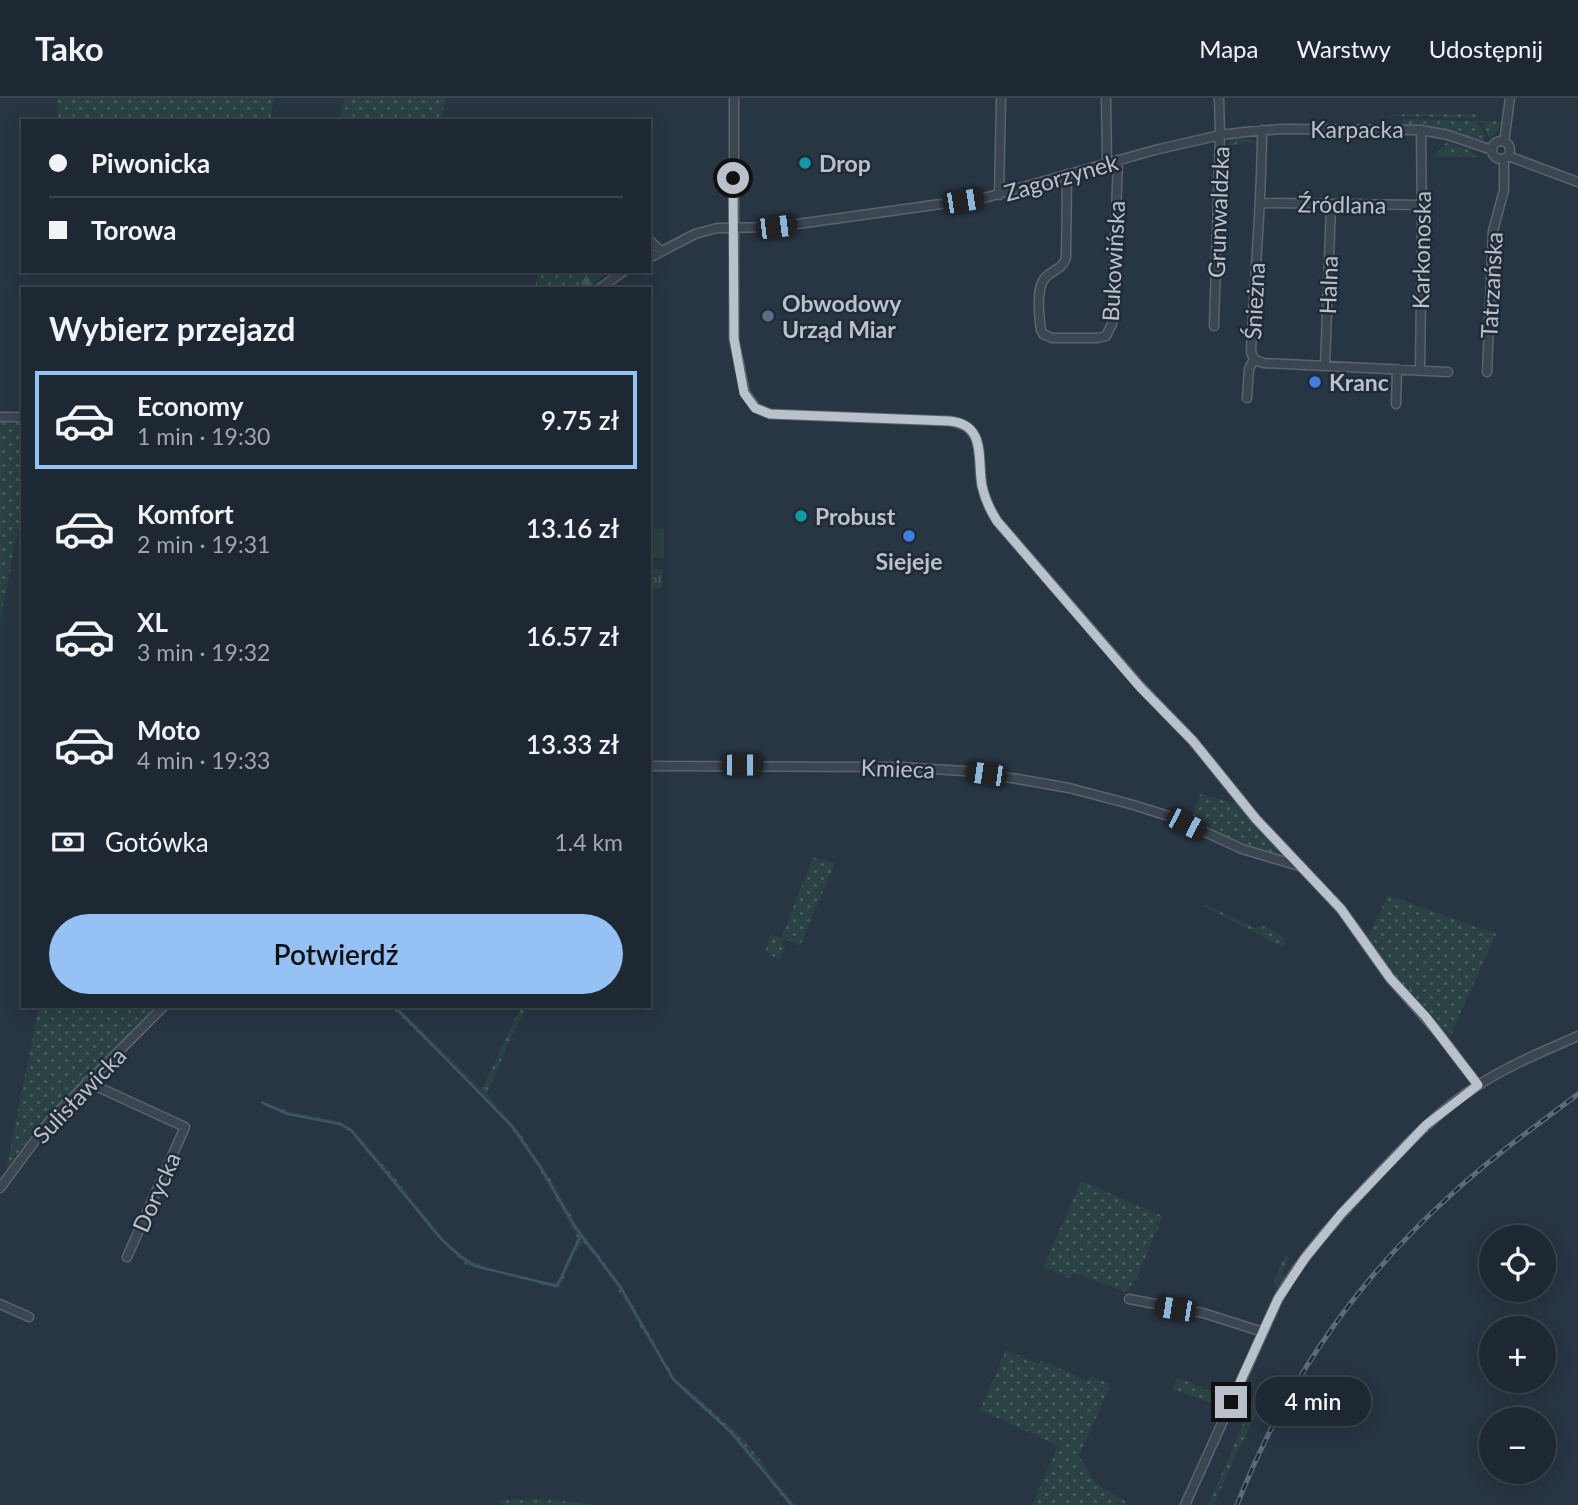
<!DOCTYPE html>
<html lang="pl">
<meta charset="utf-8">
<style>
:root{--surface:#1e2832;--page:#2b343e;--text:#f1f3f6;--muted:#a1a6ac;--line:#3c444d;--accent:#95c1f5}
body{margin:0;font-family:Lato,sans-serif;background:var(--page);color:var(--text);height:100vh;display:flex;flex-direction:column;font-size:26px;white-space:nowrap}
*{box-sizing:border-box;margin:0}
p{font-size:23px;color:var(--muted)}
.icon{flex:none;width:38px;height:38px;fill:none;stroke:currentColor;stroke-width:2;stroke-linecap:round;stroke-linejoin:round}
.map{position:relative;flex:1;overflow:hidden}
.drawer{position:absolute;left:21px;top:189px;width:630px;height:721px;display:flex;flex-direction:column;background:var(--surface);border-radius:0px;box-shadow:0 4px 18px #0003,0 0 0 2px var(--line)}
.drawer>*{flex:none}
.hud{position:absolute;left:21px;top:21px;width:630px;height:154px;border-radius:0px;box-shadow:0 4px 18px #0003,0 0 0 2px var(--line);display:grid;align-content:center;height:154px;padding:0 28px;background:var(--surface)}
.fabs{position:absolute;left:1479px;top:1127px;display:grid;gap:14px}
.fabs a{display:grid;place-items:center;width:77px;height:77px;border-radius:50%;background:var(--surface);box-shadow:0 4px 18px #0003,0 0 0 2px var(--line);font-size:35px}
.end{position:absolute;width:32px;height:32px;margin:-16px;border:9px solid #b9c1cb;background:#111;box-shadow:0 0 0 4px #111}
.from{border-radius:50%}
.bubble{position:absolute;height:49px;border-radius:24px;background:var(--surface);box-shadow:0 4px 18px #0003,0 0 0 2px var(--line);font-size:23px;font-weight:600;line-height:49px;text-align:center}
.car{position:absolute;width:21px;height:42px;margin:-21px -10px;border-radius:9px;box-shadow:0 0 5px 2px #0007;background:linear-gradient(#222 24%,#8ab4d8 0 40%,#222 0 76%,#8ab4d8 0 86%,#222 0)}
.hud b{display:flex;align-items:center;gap:24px;height:66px;font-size:26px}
.hud b+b{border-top:2px solid var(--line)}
.hud i{width:18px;height:18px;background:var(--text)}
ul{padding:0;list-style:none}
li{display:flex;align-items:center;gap:21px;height:98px;margin:0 14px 10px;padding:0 14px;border:4px solid transparent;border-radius:0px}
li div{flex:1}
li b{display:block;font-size:26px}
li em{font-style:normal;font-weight:600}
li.selected{border-color:var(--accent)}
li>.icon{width:63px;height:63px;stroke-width:1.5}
h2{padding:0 28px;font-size:32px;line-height:84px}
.pay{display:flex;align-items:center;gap:18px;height:77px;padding:0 28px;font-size:26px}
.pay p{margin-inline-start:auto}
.action{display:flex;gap:14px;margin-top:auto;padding:14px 28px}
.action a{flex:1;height:80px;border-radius:42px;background:var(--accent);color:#111;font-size:28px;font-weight:600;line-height:80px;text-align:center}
header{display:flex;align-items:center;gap:42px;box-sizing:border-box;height:98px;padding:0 35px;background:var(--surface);border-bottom:2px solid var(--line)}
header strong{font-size:33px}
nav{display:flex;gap:38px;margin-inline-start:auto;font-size:24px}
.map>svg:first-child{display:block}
</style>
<header>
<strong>Tako</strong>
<nav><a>Mapa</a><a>Warstwy</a><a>Udostępnij</a></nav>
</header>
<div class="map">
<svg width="1578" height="1407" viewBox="0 0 1578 1407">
<defs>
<pattern id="grass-dots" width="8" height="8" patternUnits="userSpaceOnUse" patternTransform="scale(1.75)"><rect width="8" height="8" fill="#2a4243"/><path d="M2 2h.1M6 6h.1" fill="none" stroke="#475c5d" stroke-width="1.8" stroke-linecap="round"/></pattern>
<pattern id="forest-firs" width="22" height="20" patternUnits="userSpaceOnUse" patternTransform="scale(1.75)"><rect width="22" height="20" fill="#2a4243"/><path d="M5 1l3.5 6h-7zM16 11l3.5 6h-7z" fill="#475c5d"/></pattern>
<pattern id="park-tufts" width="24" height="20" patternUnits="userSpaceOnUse" patternTransform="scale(1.75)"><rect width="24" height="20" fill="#2a4243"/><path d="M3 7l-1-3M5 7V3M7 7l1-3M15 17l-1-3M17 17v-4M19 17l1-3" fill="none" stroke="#475c5d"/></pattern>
</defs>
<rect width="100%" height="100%" fill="#283542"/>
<path fill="url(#grass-dots)" d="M 57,0 L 274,0 L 270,23 L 58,23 Z
M 344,0 L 446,0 L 441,23 L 340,23 Z
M 1395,16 L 1477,16 L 1477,20 L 1395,18 Z
M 1403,21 L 1477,23 L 1485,37 L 1484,43 L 1444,31 L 1403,26 Z
M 1481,23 L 1498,23 C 1502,30 1495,38 1489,40 Z
M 1242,38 L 1243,41 L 1255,42 L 1256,50 L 1252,44 L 1232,47 L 1229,53 L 1228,86 L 1223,85 L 1225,51 L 1232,39 Z
M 1447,44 L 1471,53 L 1480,59 L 1435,58 Z
M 538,173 L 583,173 L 581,191 L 535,191 Z
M 0,325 L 23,325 L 23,406 L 0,524 Z
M 1200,696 L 1236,705 L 1286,759 L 1284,761 L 1253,752 L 1190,724 Z
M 813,759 L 835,765 L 800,848 L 784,841 L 782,847 L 785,849 L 780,863 L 765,853 L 771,836 L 781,840 Z
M 1388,797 L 1496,836 L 1450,939 L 1395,879 L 1368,840 Z
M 1205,806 L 1255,830 L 1263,827 L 1286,841 L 1283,849 L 1204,808 Z
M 39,908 L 158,908 L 62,1001 L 23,1048 L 6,1072 Z
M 390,908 L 397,908 L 482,991 L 521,908 L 528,908 L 512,937 L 487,996 L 518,1032 L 551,1081 L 578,1129 L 620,1185 L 676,1281 L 744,1341 L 795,1407 L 789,1407 L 730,1336 L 673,1284 L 610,1178 L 583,1144 L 578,1149 L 559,1191 L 466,1167 L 436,1137 L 351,1035 C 327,1017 289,1021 261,1006 L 262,1003 L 290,1014 L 339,1023 L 352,1030 L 383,1065 L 444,1141 L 467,1161 L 491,1171 L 557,1186 L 577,1140 L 538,1069 L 507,1025 L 459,975 Z
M 1081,1083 L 1163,1118 L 1137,1179 L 1127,1194 L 1073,1175 L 1070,1180 L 1043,1170 Z
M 1006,1252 L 1039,1266 L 1041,1262 L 1088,1283 L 1091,1278 L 1111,1286 L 1079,1358 L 1095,1385 L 1126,1404 L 1125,1407 L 1032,1407 L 1058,1348 L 980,1312 Z
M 1177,1279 L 1228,1301 L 1223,1309 L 1172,1291 Z
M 1261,1284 L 1267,1287 L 1265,1297 C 1248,1334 1229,1369 1214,1407 L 1208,1407 Z
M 546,1401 L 599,1407 L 501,1407 L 501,1402 Z"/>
<path fill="url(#forest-firs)" d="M 583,173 L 609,173 L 589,191 L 581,191 Z
M 1286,1157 L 1289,1159 L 1282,1176 L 1287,1180 L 1280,1191 L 1275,1189 L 1273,1183 Z"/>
<path fill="url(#park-tufts)" d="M 649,471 L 663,471 L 661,491 L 649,490 Z"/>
<path fill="#2a4243" d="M 649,430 L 664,431 L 664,460 L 649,459 Z"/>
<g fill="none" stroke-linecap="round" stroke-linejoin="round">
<path stroke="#3e546a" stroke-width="2.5" d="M 394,908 L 512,1028 L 541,1070 L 575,1129 L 621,1190 L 673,1281 L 731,1334 L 792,1407
M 265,1006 L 288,1016 L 340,1026 L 351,1032 L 443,1143 L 460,1158 L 475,1168 L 557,1188 L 581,1137"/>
<defs>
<path id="street" d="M 734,0 L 734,241 L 745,295 L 756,310 L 770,316 L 949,323 C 987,327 977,361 982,388 C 985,401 990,412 997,423 L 1140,588 L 1193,643 L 1256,721 L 1341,811 L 1390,880 L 1437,933 L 1478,987
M 1106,0 L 1107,65
M 1262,32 C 1262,106 1254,180 1251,254 L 1254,261 L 1263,265 L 1448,274
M1492 52a9 9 0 1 1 18 0a9 9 0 1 1-18 0Z
M 1504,44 L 1510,0
M 1508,58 L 1578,84
M 1067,76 L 1066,160 C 1062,172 1053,171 1045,180 C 1036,190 1039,219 1041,232 L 1043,236 L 1052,240 L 1098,240 L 1106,238 L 1112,226 L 1118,62
M 999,97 L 1001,0
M 1261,105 L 1422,107
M 649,142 L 661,153
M 649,160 L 695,136 L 717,130 L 776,129 L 984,100 L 1155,52 L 1220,37 L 1245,34 L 1281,31 L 1421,32 L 1448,37 L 1492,52
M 599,191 L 624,173
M 1214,228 L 1220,37 L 1219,0
M 1325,268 L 1331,106
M 1420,272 L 1422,123 L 1421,32
M 1487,274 L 1493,133 L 1504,92 L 1504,60
M 1247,300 L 1249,271 L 1254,261
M 1396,306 L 1397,271
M 0,319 L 23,319
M 649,668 L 900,669 L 964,673 L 1018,681 L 1069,690 L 1130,706 L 1175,720 L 1242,751 L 1299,768
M 87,984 L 185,1029 L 127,1159
M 0,1090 L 51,1021 L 164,908
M 1129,1201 L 1203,1215 L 1263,1234
M 0,1206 L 29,1219
M 1185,1407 L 1278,1201 C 1302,1158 1337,1121 1371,1084 C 1404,1049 1436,1014 1477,988 C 1509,967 1544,953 1578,938"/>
</defs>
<use href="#street" stroke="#5a646f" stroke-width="11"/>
<use href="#street" stroke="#3c4651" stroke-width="8"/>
<defs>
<path id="rail" d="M 1237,1407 C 1284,1287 1357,1181 1453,1095 C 1492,1059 1536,1028 1578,996"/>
</defs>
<use href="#rail" stroke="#5e6b78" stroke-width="5"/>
<use href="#rail" stroke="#212b37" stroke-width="2.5" stroke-dasharray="8" stroke-linecap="butt"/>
</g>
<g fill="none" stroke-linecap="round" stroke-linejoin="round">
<path stroke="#b9c1cb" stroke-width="9" d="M 733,80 L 734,241 L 744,295 L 755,310 L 770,316 L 949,323 C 987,326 977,361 982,388 C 985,401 990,412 997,423 L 1140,589 L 1193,643 L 1256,721 L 1341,811 L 1390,880 L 1426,919 L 1478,987 L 1426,1027 L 1341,1116 L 1305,1160 L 1278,1201 L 1231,1304"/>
</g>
<g fill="#0f9aa8" stroke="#212b37" stroke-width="2.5">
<circle cx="805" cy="65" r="7"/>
<circle cx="801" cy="418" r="7"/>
</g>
<circle fill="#5c6f8a" stroke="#212b37" stroke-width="2.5" cx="768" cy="218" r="7"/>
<g fill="#3f7fe0" stroke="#212b37" stroke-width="2.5">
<circle cx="1315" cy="284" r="7"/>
<circle cx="909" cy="438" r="7"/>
</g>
<g text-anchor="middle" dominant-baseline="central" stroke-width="5" stroke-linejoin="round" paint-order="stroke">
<g font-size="23" fill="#b9c1cb" stroke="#212b37">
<text x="1357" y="31">Karpacka</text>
<text transform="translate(1061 79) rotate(-16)">Zagorzynek</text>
<text transform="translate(1342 106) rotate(1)">Źródlana</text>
<text transform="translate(1218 114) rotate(-88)">Grunwaldzka</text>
<text transform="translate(1421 152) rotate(-89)">Karkonoska</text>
<text transform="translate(1113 163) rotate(-87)">Bukowińska</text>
<text transform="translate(1328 187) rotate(-88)">Halna</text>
<text transform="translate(1491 187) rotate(-87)">Tatrzańska</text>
<text transform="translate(1254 203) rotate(-87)">Śnieżna</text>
<text transform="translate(898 670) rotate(2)">Kmieca</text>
<text transform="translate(79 997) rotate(-46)">Sulisławicka</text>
<text transform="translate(156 1094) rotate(-66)">Dorycka</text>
</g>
<g font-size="23" font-weight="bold" fill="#b9c1cb" stroke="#212b37" text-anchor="start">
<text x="819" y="65">Drop</text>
<text x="782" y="205">Obwodowy<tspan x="782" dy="26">Urząd Miar</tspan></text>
<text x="1329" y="284">Kranc</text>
<text x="815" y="418">Probust</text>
<text x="909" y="463" text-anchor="middle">Siejeje</text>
</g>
</g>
</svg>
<div class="fabs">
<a><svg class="icon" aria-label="locate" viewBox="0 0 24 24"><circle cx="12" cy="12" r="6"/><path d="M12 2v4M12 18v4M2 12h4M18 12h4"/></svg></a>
<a>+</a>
<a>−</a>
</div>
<i class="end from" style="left:733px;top:80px"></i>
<i class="end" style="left:1231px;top:1304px"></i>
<div class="bubble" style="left:1255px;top:1279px;width:116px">4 min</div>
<i class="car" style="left:963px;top:103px;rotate:81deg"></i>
<i class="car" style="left:776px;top:129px;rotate:83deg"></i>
<i class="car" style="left:742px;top:667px;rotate:90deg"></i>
<i class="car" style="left:986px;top:676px;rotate:278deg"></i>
<i class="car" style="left:1186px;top:726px;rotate:117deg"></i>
<i class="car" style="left:1175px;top:1211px;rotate:279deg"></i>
<div class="hud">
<b><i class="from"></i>Piwonicka</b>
<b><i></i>Torowa</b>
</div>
<section class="drawer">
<h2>Wybierz przejazd</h2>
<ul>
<li class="selected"><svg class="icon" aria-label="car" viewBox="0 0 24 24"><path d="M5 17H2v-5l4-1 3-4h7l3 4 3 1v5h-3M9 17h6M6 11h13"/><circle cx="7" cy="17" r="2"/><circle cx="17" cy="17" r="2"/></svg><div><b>Economy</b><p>1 min · 19:30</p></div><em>9.75 zł</em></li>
<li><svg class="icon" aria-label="car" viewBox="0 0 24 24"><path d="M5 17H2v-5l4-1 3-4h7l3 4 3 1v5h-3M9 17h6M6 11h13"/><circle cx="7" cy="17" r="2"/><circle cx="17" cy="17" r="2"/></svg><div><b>Komfort</b><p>2 min · 19:31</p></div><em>13.16 zł</em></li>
<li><svg class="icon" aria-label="car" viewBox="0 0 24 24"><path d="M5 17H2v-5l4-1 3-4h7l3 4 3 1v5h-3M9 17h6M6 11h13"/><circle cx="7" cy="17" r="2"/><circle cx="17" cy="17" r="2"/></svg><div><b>XL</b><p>3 min · 19:32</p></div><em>16.57 zł</em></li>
<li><svg class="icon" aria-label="car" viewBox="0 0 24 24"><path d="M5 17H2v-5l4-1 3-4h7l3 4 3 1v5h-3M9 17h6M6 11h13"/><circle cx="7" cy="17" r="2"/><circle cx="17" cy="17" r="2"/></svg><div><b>Moto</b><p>4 min · 19:33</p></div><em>13.33 zł</em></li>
</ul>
<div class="pay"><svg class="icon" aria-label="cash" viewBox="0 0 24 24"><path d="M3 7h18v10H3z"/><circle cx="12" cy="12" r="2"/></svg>Gotówka<p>1.4 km</p></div>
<div class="action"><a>Potwierdź</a></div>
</section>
</div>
